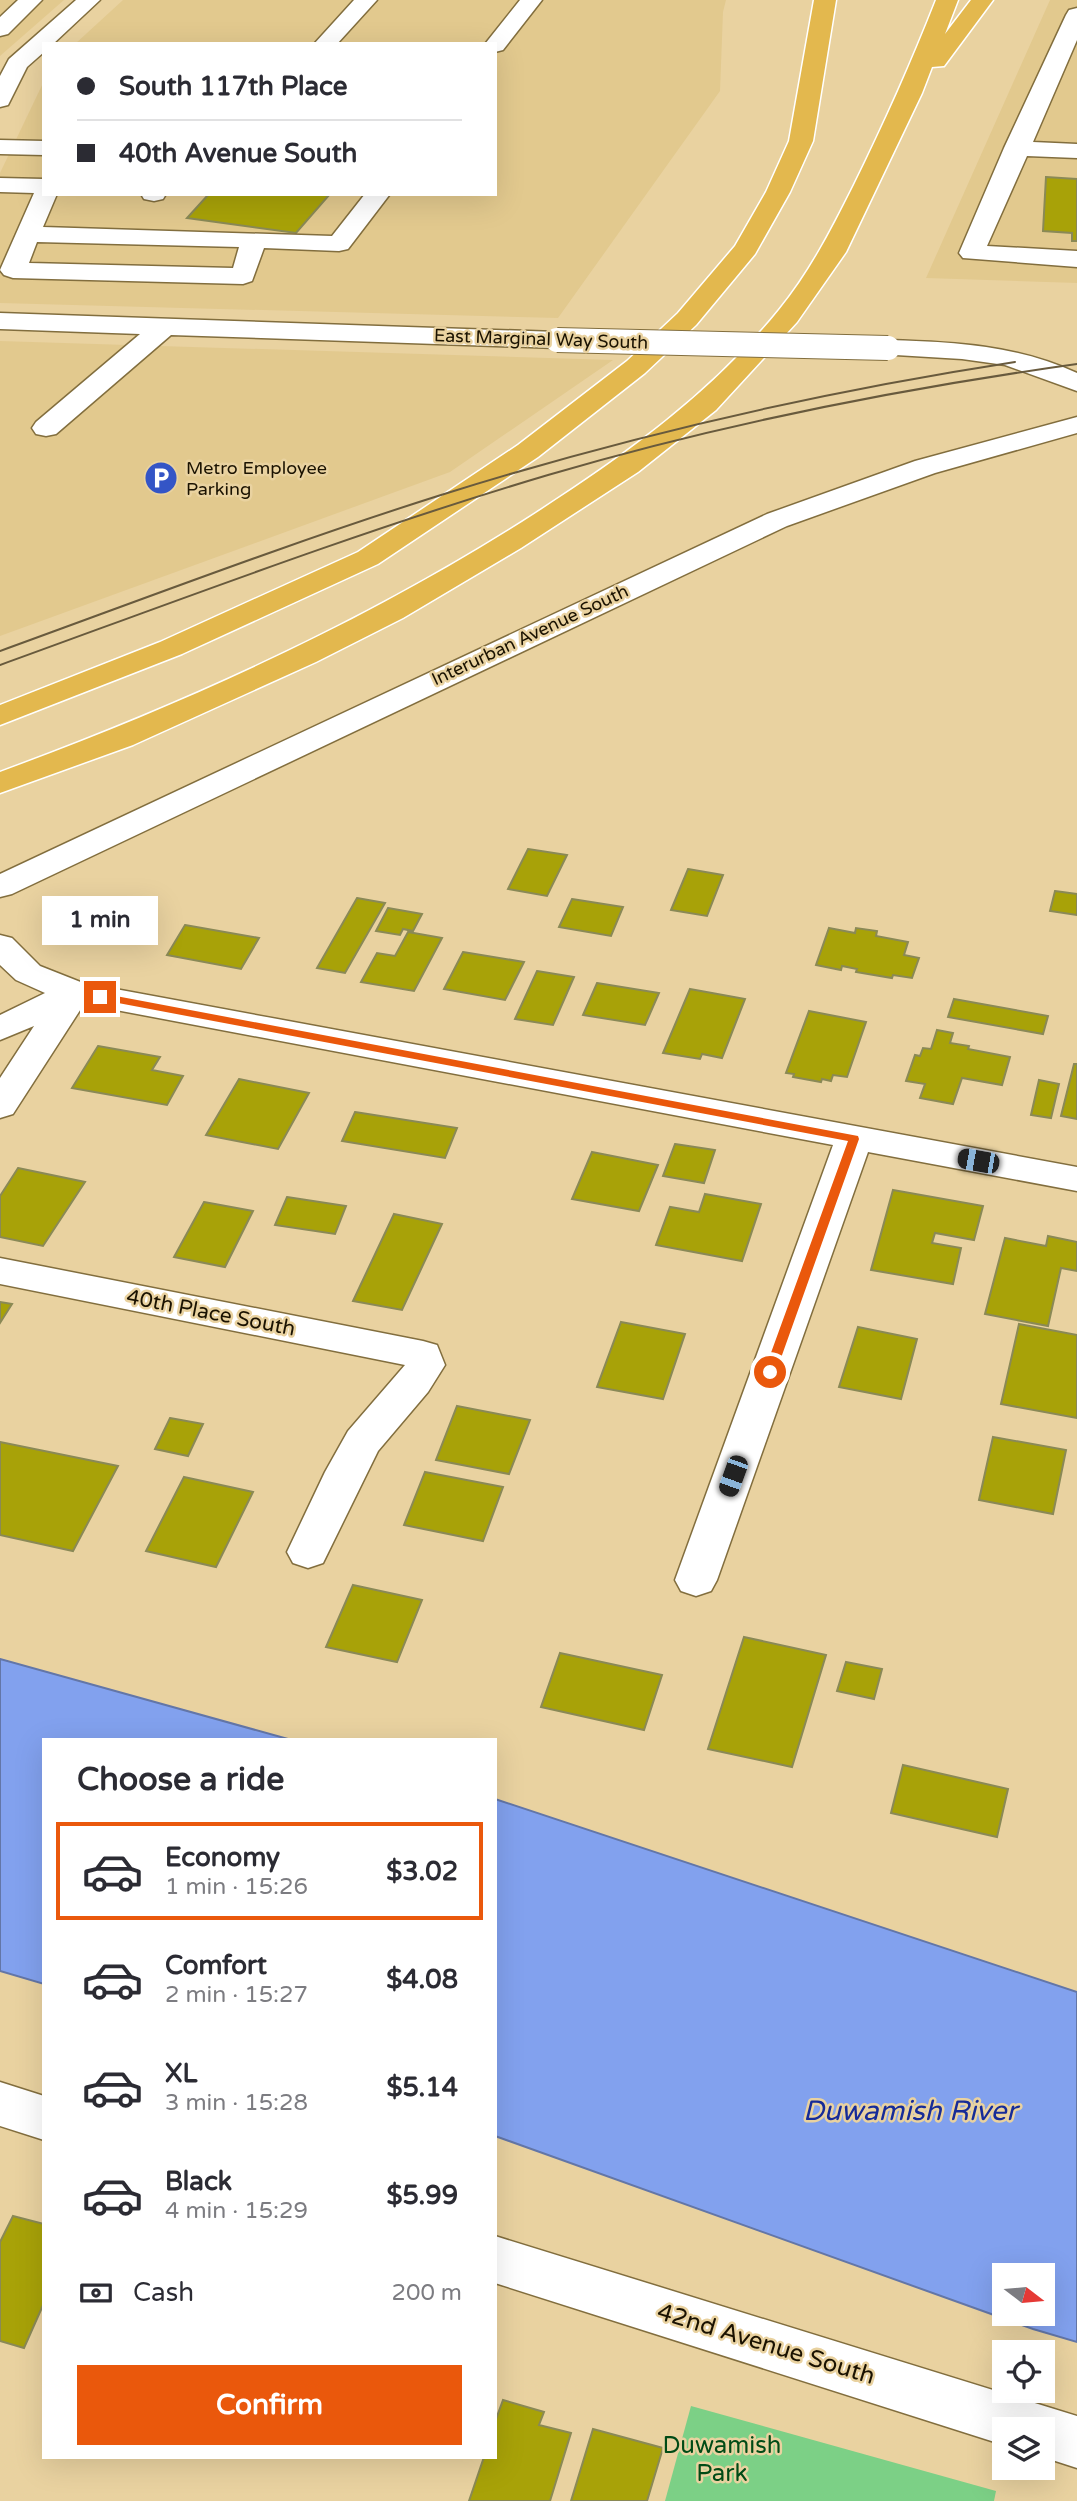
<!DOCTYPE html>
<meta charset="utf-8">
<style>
:root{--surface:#fff;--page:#f7f7f7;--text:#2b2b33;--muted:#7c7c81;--line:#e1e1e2;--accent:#ea580c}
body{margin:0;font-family:"Varela Round",sans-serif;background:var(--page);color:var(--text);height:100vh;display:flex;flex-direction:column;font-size:26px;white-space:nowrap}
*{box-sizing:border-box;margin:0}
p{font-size:23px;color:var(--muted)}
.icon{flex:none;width:38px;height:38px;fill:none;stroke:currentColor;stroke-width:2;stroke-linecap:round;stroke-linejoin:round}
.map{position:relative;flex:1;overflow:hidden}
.panel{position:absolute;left:42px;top:1738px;width:455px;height:721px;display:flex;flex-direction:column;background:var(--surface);border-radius:0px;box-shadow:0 7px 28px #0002}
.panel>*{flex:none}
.banner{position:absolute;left:42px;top:42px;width:455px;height:154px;border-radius:0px;box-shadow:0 7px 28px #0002;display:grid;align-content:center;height:154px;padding:0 35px;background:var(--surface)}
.needle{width:46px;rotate:106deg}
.tools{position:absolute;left:992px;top:2263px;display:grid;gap:14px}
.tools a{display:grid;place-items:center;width:63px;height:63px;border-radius:0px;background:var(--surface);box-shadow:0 7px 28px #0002;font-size:35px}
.end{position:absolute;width:32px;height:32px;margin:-16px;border:9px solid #ea580c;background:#fff;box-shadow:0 0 0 4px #fff}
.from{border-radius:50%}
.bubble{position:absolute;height:49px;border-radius:0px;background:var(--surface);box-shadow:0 7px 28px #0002;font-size:23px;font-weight:700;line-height:49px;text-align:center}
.car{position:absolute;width:21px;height:42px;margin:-21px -10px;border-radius:9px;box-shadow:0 0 5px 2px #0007;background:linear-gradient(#222 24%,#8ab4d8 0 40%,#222 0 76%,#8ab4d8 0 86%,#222 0)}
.banner b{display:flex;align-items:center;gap:24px;height:66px;font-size:26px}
.banner b+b{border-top:2px solid var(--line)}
.banner i{width:18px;height:18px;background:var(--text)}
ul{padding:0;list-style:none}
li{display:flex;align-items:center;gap:21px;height:98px;margin:0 14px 10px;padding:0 21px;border:4px solid transparent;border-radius:0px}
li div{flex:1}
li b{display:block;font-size:26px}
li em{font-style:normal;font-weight:700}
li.selected{border-color:var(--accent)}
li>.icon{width:63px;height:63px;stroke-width:1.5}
h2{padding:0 35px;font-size:32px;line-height:84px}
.pay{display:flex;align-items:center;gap:18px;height:77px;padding:0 35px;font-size:26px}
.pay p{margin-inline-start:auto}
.action{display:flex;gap:14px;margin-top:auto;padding:14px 35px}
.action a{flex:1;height:80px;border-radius:0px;background:var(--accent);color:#fff;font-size:28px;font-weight:700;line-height:80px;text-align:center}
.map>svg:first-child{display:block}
</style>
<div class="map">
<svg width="1077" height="2501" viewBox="0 0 1077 2501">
<rect width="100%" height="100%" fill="#e9d2a0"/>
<path fill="#e2c98e" d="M 0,0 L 64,0 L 0,56 Z
M 123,0 L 726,0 L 723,12 L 720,91 L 558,318 L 0,303 L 0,173 L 44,81 L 44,194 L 495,194 L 495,44 L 75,44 Z
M 1050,0 L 1077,0 L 1077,283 L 926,278 Z
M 0,341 L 613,360 L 450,472 L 0,636 Z"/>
<path fill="#7cd086" d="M 691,2406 L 996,2491 L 994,2501 L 665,2501 Z"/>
<path fill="#82a1ee" stroke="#6376a7" stroke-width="2" fill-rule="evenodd" d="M 0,1659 L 288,1739 L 44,1740 L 44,1984 L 0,1971 Z
M 495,1799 L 1077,1992 L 1077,2342 L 1033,2329 L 495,2136 ZM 1004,2275 L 1043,2275 L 1043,2314 L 1004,2314 Z"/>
<path fill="#a8a208" stroke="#8a8956" stroke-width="2" d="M 1046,177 L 1077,179 L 1077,241 L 1072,241 L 1072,233 L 1043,231 Z
M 206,194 L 330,194 L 296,233 L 187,218 L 208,195 Z
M 528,849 L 567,855 L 547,896 L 508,889 Z
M 688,869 L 723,875 L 707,916 L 671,910 Z
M 1055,891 L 1077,894 L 1077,915 L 1050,911 Z
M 357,898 L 385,903 L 345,973 L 317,968 Z
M 572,899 L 623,907 L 611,936 L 559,927 Z
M 388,908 L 422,914 L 413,931 L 403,929 L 400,935 L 376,931 Z
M 185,925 L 259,938 L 241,969 L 167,955 Z
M 829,928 L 855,933 L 856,928 L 877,931 L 876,936 L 908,942 L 904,955 L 919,958 L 912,978 L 893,975 L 892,978 L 856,972 L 857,969 L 842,966 L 841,970 L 816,965 Z
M 408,932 L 442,938 L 414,991 L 361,982 L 377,953 L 395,956 Z
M 463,952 L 524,962 L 505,1000 L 444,989 Z
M 537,971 L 574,977 L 553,1025 L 515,1019 Z
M 597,983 L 659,993 L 645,1025 L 583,1015 Z
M 690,989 L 745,999 L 722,1058 L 702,1054 L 700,1059 L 663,1053 Z
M 954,999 L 1048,1016 L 1043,1034 L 948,1017 Z
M 809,1011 L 866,1022 L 847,1077 L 833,1075 L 831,1081 L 822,1079 L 821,1082 L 793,1077 L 794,1074 L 786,1073 Z
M 937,1030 L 953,1033 L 950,1043 L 969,1046 L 968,1049 L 1010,1057 L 1002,1085 L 962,1078 L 953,1104 L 920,1098 L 925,1084 L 906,1081 L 915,1055 L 920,1056 L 923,1048 L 931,1049 Z
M 98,1046 L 160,1057 L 152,1070 L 183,1076 L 167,1105 L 72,1088 Z
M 1074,1064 L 1077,1064 L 1077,1119 L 1061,1116 Z
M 239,1079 L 309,1093 L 278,1149 L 206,1135 Z
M 1039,1080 L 1059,1084 L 1051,1118 L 1031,1115 Z
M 355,1112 L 457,1128 L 445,1158 L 342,1141 Z
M 675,1144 L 715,1150 L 704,1183 L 663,1176 Z
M 592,1152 L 658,1165 L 639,1211 L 572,1199 Z
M 18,1168 L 85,1182 L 43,1246 L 0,1237 L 0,1196 Z
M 893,1190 L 983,1206 L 974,1240 L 935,1233 L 932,1243 L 961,1248 L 953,1284 L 871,1270 Z
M 705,1194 L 761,1204 L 742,1261 L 656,1245 L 670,1207 L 699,1212 Z
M 287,1197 L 346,1206 L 335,1234 L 275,1225 Z
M 204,1202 L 253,1211 L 225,1267 L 174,1257 Z
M 394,1214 L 442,1224 L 402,1310 L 353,1301 Z
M 1048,1236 L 1077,1242 L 1077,1271 L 1061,1268 L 1048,1326 L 985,1314 L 1005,1238 L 1046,1246 Z
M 0,1302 L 12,1304 L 0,1323 Z
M 621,1322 L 685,1334 L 663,1399 L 597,1387 Z
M 1019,1324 L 1077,1335 L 1077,1418 L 1001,1404 Z
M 858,1327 L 917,1339 L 901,1399 L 839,1387 Z
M 457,1406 L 530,1420 L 509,1474 L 436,1460 Z
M 170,1418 L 203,1424 L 188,1456 L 155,1449 Z
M 993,1437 L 1066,1450 L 1053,1514 L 979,1500 Z
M 0,1442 L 118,1466 L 73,1551 L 0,1535 Z
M 425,1472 L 503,1487 L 483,1541 L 404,1525 Z
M 184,1477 L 253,1492 L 216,1567 L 146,1551 Z
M 353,1585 L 422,1600 L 397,1662 L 326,1647 Z
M 744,1637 L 826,1655 L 792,1767 L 708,1749 Z
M 560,1653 L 662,1675 L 644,1730 L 541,1707 Z
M 846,1662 L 882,1669 L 874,1699 L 837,1691 Z
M 903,1765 L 1008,1789 L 997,1837 L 891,1813 Z
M 13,2216 L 44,2224 L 44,2303 L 24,2348 L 0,2341 L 0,2242 Z
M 503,2400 L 544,2412 L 539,2425 L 571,2433 L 550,2501 L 469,2501 L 484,2457 L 495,2457 L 495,2422 Z
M 593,2429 L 663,2448 L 647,2501 L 571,2501 Z"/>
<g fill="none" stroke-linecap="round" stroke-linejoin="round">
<defs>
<path id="minor" d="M 18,0 L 42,0 L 8,34 L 0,36 L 0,17 Z
M 76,0 L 100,0 L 53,44 L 44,44 L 44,52 L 27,67 L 8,105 L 0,107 L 0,76 L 9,59 Z
M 354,0 L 377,0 L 337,44 L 314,44 Z
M 520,0 L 542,0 L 503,50 L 495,52 L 495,44 L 485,44 Z
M 1077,8 L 1077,40 L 1033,142 L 1077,144 L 1077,158 L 1027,156 L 987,246 L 1077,251 L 1077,267 L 963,258 L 959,253 L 1004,148 L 1066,15 L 1069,10 Z
M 0,140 L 44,141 L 44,155 L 0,154 Z
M 0,178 L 44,179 L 44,194 L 57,194 L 43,227 L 332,236 L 365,194 L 390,194 L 348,249 L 339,251 L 264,248 L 252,281 L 243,284 L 13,278 L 4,275 L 0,270 L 34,193 L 0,192 ZM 37,242 L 239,247 L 233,268 L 29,263 Z
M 141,194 L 166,194 L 163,199 L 154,201 L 144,199 Z
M 0,313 L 557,332 L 566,334 L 570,340 L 566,346 L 557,348 L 171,335 L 56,434 L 46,436 L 36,434 L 32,428 L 36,422 L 140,334 L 0,329 Z
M 888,340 C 954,342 1016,345 1077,373 L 1077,391 L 1005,365 L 962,359 L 879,354 L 875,348 L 879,342 Z
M 1077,417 L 1077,433 L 935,473 L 787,526 L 12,894 L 0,897 L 0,874 L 767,514 L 915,461 Z
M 0,935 L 12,938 L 40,966 L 83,983 L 1077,1167 L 1077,1191 L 868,1152 L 717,1580 L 711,1591 L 696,1596 L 681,1591 L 675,1580 L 833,1145 L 84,1004 L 13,1114 L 0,1118 L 0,1078 L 34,1026 L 0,1040 L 0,1015 L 45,993 L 16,980 L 0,965 Z
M 0,1258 L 423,1341 L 437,1345 L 445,1365 L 428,1392 L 378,1451 L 323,1563 L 308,1568 L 293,1563 L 287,1552 L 325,1472 L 348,1431 L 405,1365 L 0,1284 Z
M 0,2082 L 44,2096 L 44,2140 L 0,2126 Z
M 495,2236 L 1077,2416 L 1077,2468 L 1043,2457 L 1043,2429 L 1004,2429 L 1004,2445 L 495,2283 Z"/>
<path id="highway" d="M 814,0 L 836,0 L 813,141 L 790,192 L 755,254 L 696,325 L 645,373 L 538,457 L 378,564 L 182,654 L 0,725 L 0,705 L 160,642 L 358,552 L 518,445 L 627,361 L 678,313 L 735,246 L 766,192 L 789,141 Z
M 936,0 L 958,0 L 945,34 L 971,0 L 993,0 L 944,66 L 932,67 L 922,93 L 846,252 L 797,322 L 716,410 L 638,472 L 521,548 L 403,618 L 316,662 L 133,745 L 0,793 L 0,772 C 187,703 368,621 536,513 C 627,454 710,395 779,310 C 810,272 832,229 854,185 C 884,124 911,64 936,0 Z"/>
</defs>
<use href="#minor" stroke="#826e3e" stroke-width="3"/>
<use href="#highway" stroke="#fff" stroke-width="3"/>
<use href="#minor" fill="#fff" fill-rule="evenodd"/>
<use href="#highway" fill="#e3b84e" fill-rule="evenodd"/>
<path stroke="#685a3d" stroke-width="2" d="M 0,651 C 146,598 292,542 441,495 C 629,436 820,392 1015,362
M 0,665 C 182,599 363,530 548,475 C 721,424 898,389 1077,364"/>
<defs>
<path id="minor-bridge" d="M 557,340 L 888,348"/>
</defs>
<use href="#minor-bridge" stroke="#826e3e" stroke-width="26" stroke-linecap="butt"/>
<use href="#minor-bridge" stroke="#fff" stroke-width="24"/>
</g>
<path fill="#ea580c" d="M 100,993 L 858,1136 L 859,1139 L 776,1372 L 770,1376 L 764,1372 L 848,1141 L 97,999 L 97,994 Z"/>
<defs>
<symbol id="parking-disc" viewBox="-11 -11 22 22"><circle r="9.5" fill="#3455c6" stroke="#e9d2a0"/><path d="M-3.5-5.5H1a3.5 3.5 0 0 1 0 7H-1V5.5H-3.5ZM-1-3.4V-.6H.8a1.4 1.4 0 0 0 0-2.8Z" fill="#fff"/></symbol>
</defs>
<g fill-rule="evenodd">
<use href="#parking-disc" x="142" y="459" width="38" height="38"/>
</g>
<g text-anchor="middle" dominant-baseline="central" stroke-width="5" stroke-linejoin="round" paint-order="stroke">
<g font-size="18" fill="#1a1201" stroke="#e9d2a0">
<text transform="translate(541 339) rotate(2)">East Marginal Way South</text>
<text transform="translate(530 635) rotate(-25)">Interurban Avenue South</text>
</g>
<g font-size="18" fill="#1a1201" stroke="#e9d2a0" text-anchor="start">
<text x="186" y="468">Metro Employee<tspan x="186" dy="21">Parking</tspan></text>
</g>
<g font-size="21" fill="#1a1201" stroke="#e9d2a0">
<text transform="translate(211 1313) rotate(11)">40th Place South</text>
</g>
<g font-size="24" fill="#1a1201" stroke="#e9d2a0">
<text transform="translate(766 2344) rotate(17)">42nd Avenue South</text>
</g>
<g font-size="24" fill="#004b16" stroke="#e9d2a0">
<text x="722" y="2445">Duwamish<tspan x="722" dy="28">Park</tspan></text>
</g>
<g font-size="28" font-style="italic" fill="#162b98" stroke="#e9d2a0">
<text x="910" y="2111">Duwamish River</text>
</g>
</g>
</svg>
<div class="tools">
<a><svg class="needle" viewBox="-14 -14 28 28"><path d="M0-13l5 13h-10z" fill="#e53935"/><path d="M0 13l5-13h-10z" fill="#7c7c81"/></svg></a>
<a><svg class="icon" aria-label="locate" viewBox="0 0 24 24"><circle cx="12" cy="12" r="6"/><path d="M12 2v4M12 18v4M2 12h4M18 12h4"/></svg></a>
<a><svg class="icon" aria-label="layers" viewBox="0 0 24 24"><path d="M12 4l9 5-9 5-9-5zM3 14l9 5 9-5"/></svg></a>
</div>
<i class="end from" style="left:770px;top:1372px"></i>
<i class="end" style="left:100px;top:997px"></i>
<div class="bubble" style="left:42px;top:896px;width:116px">1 min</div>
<i class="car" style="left:978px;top:1161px;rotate:280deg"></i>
<i class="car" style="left:733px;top:1476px;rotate:200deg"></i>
<div class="banner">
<b><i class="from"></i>South 117th Place</b>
<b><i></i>40th Avenue South</b>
</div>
<section class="panel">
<h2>Choose a ride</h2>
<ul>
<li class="selected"><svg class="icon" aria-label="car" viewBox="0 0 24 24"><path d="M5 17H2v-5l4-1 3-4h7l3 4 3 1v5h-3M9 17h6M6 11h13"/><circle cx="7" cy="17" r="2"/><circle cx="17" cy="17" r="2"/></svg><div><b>Economy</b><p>1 min · 15:26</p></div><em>$3.02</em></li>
<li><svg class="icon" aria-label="car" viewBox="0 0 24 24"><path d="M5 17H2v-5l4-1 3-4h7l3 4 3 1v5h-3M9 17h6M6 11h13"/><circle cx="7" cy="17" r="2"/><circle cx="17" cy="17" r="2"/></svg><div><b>Comfort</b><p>2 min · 15:27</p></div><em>$4.08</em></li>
<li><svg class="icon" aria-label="car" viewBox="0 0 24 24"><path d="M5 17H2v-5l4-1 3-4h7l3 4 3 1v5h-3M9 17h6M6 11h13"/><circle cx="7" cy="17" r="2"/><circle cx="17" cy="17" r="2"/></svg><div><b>XL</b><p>3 min · 15:28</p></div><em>$5.14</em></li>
<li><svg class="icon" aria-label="car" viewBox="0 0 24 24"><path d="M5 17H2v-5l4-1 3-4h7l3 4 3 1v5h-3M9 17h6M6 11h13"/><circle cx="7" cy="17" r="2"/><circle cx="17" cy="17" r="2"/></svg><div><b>Black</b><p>4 min · 15:29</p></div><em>$5.99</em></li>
</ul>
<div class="pay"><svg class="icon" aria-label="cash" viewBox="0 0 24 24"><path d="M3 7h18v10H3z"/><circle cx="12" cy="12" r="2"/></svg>Cash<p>200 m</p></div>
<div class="action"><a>Confirm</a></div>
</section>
</div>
